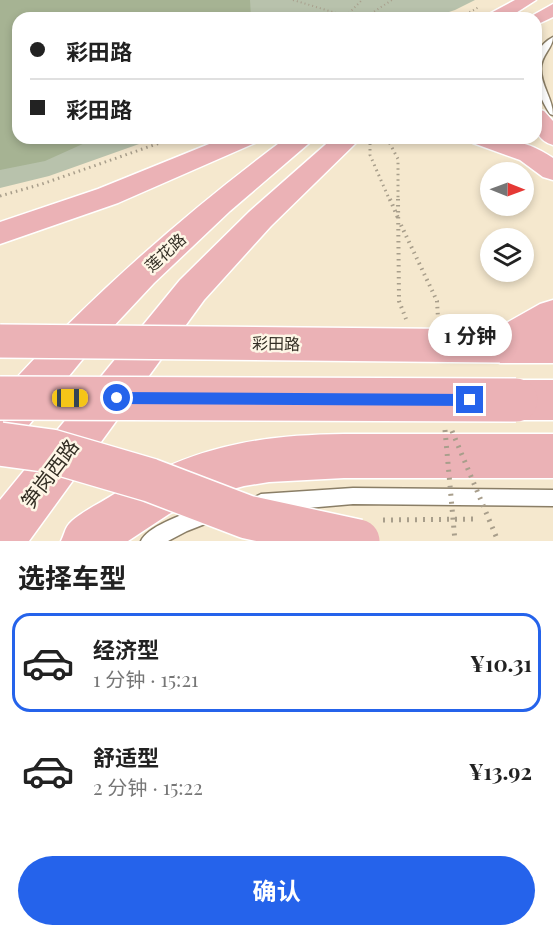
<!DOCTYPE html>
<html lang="zh">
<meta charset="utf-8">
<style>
:root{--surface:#fff;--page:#f2f2f2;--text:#222;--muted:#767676;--line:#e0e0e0;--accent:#2563eb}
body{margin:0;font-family:"Playfair Display","Noto Sans SC",serif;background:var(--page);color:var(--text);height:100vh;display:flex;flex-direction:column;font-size:22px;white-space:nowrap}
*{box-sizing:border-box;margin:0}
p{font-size:20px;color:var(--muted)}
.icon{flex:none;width:33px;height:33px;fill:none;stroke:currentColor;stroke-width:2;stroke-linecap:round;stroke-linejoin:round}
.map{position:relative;height:541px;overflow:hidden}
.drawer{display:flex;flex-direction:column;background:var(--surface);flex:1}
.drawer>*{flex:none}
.banner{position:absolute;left:12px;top:12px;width:530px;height:132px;border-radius:18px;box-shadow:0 3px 9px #0003;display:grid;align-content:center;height:132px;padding:0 18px;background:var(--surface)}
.needle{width:39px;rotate:91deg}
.buttons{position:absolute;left:480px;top:162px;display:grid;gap:12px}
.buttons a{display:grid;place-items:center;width:54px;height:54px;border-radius:50%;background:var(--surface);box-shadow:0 3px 9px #0003;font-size:30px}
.end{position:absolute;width:27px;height:27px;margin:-14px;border:8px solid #2563eb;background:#fff;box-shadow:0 0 0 3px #fff}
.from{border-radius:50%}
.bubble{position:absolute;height:42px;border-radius:21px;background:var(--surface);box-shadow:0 3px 9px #0003;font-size:20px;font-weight:700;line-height:42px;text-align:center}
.car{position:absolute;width:18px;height:36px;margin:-18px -9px;border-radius:8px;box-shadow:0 0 4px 2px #0007;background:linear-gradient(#f5c518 24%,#345 0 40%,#f5c518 0 76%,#345 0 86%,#f5c518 0)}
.banner b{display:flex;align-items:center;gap:21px;height:57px;font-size:22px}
.banner b+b{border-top:2px solid var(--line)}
.banner i{width:15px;height:15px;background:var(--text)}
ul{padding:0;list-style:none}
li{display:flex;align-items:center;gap:18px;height:99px;margin:0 12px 9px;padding:0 6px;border:3px solid transparent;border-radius:18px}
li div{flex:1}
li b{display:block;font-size:22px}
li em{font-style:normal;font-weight:700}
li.on{border-color:var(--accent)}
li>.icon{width:54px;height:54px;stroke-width:1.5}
h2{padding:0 18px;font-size:27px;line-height:72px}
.cta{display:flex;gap:12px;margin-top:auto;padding:12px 18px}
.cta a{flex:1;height:69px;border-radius:36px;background:var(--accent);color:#fff;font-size:24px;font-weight:700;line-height:69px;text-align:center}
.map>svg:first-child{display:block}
</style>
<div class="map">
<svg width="553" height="541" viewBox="0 0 553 541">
<rect width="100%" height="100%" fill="#f5e8ce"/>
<path fill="#b8c2ac" d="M 0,0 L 475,0 L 455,10 L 431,18 L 18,18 L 18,138 L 156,138 L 49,176 L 0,188 Z"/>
<path fill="#a6b393" d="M 0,0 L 250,0 L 251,18 L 18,18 L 18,138 L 96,138 L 45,161 L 0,170 Z"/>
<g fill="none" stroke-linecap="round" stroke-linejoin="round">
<defs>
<path id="service" d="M 553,37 C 553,48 541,55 541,68 C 540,85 553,98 553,115 L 550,114 C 535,91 523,53 553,37 Z
M 353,488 L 553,490 L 553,506 L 353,504 L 261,512 L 255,509 L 252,503 L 255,497 L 261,494 Z
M 209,505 L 215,508 L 218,514 L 215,520 L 187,531 L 168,541 L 141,541 C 148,525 192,511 209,505 Z"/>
<path id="primary" d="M 515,0 L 536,0 L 508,18 L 486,18 L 489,14 Z
M 553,4 L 553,17 L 536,25 L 536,18 L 528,18 Z
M 536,109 L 544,111 L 553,121 L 553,145 C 535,140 534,125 536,109 Z
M 224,138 L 259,138 L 255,143 L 118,203 L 0,244 L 0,222 L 98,189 Z
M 286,138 L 315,138 L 230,211 L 154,283 L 82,360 L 15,442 L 0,448 L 0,396 C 86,300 183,215 286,138 Z
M 333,138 L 361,138 L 271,226 L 204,300 L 29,541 L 0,541 L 0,500 L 180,280 L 249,212 Z
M 469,138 C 503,138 525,139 553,158 L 553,180 L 543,177 L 520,160 L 473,143 Z
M 553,300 L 553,363 L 500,363 L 487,358 L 481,346 L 487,334 L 540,304 Z
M 516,380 L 553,380 L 553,420 L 516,420 L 502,414 L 496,400 L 502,386 Z
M 344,434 L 553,434 L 553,478 L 344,478 L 269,482 L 244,486 L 200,498 L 169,514 L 128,541 L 61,541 C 64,536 65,528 69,524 C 76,515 100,503 111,496 C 190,448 253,435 344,434 Z"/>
</defs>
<use href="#service" stroke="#8a7e66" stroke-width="3"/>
<use href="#primary" stroke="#fff" stroke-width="3"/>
<path stroke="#a89e8b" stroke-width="2" stroke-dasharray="1 3" stroke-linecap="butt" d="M 293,0 L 346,16
M 346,16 L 362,0
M 364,18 L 392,0
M 459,18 L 479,7"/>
<path stroke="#a89e8b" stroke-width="3" stroke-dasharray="1.5 4" stroke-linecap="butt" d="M 0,196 L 42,184 L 174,138"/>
<path stroke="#a89e8b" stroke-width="5" stroke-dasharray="2 6" stroke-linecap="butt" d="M 383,520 L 478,519"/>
<use href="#service" fill="#fff" fill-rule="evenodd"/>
<use href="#primary" fill="#ebb2b6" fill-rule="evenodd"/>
<defs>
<path id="primary-bridge-far1" d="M 0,341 L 500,346"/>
<path id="primary-bridge" d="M 0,398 L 516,400
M 0,444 L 51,451 L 150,480 L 247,517 L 358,541"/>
</defs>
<use href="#primary-bridge-far1" stroke="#fff" stroke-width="36" stroke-linecap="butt"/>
<use href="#primary-bridge" stroke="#fff" stroke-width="46" stroke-linecap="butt"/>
<path stroke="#a89e8b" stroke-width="3" stroke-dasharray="1.5 4" stroke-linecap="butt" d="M 370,138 L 370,155 L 390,201
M 387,138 L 398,159 L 398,201"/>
<path stroke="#a89e8b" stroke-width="4" stroke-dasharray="1.5 4.5" stroke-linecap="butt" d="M 390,199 L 398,218
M 398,199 L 399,301 L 406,319
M 401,225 L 437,301 L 438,318"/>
<path stroke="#a89e8b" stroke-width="5" stroke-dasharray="2 6" stroke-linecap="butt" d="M 445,430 L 455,541
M 452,431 L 498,541"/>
<use href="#primary-bridge-far1" stroke="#ebb2b6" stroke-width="33"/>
<use href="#primary-bridge" stroke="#ebb2b6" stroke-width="43"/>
</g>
<path fill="#2563eb" d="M 117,392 L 470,394 L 476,400 L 470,406 L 117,404 L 111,398 Z"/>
<g text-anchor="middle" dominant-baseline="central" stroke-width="5" stroke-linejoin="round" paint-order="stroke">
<g font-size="16" fill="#332e24" stroke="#fef6e6">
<text transform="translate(165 252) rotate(-42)">莲花路</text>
<text transform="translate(276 343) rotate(1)">彩田路</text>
</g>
<g font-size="20" fill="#332e24" stroke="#fef6e6">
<text transform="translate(49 473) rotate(-53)">笋岗西路</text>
</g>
</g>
</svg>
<div class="buttons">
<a><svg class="needle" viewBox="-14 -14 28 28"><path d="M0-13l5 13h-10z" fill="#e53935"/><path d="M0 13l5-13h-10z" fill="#767676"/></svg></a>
<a><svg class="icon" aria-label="layers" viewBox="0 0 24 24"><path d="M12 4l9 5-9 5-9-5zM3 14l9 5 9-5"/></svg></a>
</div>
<i class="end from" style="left:117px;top:398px"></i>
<i class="end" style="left:470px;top:400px"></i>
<div class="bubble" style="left:428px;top:314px;width:84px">1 分钟</div>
<i class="car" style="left:70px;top:398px;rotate:90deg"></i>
<div class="banner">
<b><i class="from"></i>彩田路</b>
<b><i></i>彩田路</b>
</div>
</div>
<section class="drawer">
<h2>选择车型</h2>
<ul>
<li class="on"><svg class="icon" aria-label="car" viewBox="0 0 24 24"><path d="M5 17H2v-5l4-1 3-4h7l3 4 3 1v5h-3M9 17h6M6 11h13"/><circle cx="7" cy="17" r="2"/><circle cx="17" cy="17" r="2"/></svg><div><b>经济型</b><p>1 分钟 · 15:21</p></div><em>¥10.31</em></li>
<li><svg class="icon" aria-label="car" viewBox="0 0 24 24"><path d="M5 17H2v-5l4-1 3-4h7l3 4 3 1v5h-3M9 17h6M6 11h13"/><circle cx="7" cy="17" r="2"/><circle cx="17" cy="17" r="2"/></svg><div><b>舒适型</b><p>2 分钟 · 15:22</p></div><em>¥13.92</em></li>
</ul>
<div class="cta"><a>确认</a></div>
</section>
